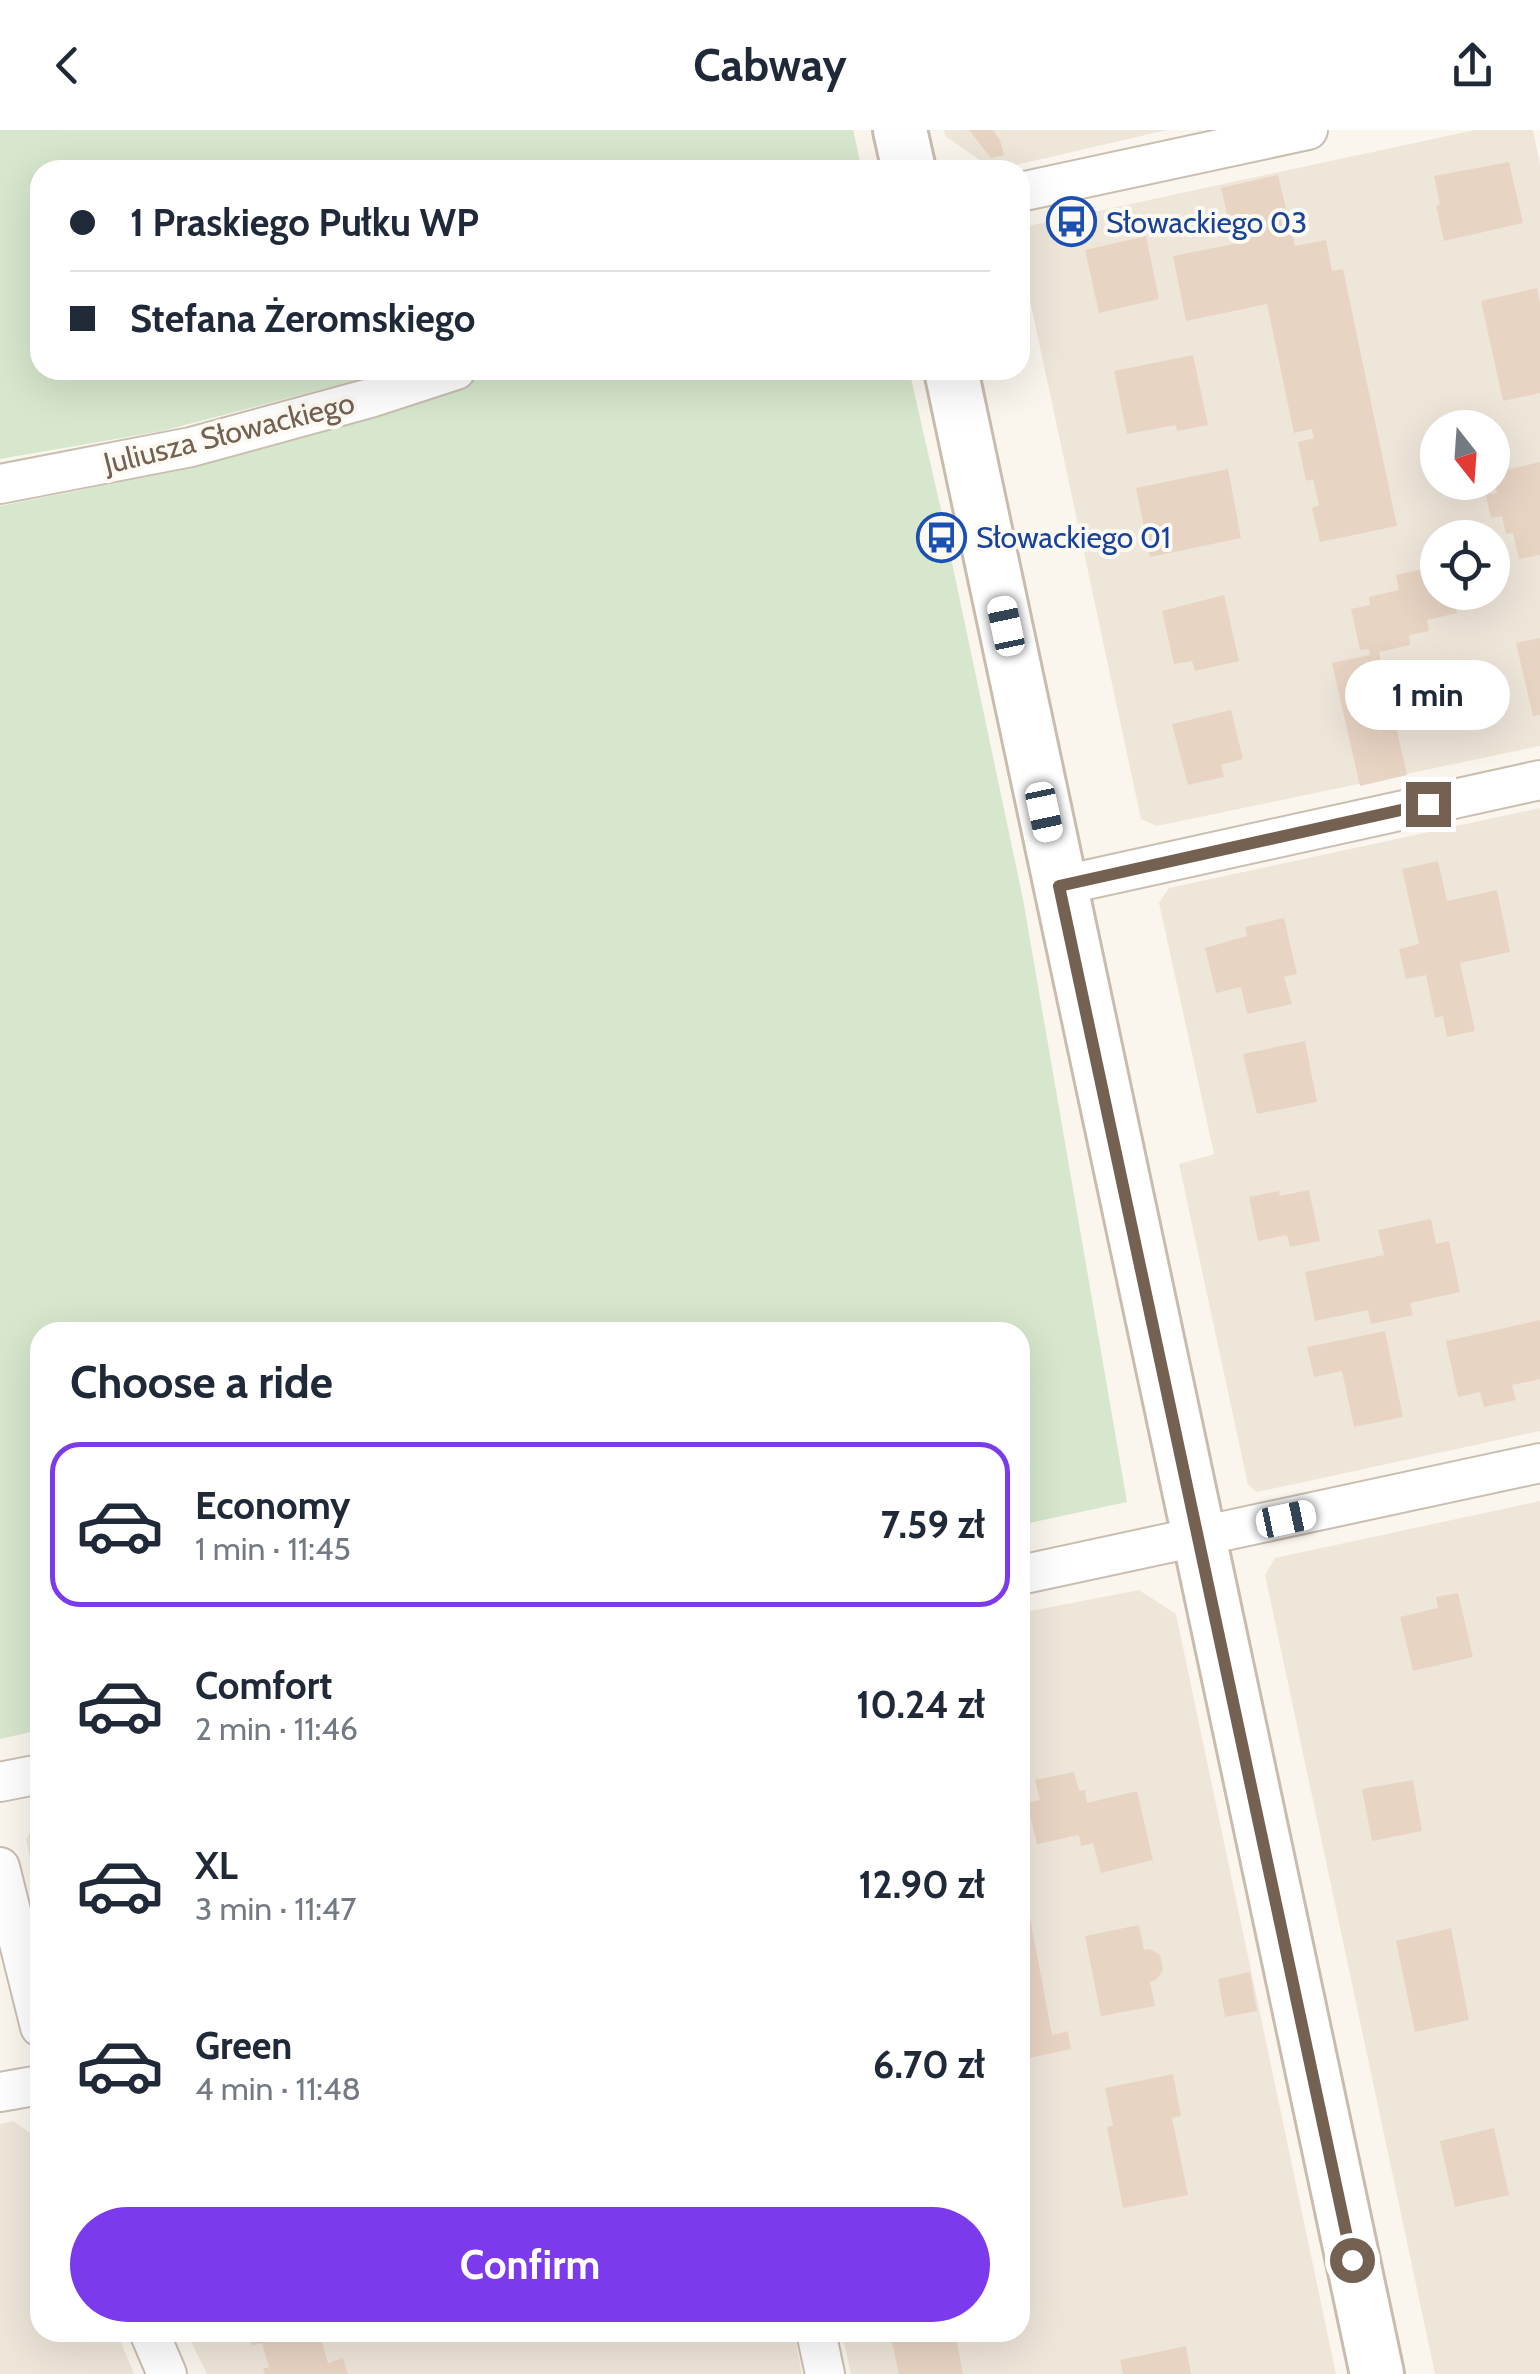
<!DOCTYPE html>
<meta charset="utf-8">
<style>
:root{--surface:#fff;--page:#f6f6f7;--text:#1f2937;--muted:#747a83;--line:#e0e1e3;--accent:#7c3aed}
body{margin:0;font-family:Cabin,sans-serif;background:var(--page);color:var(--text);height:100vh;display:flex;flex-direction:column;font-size:38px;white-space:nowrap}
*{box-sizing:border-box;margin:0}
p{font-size:32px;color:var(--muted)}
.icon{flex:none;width:55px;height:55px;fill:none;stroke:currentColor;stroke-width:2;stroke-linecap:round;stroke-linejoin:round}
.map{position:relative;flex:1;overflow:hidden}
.details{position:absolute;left:30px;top:1192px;width:1000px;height:1020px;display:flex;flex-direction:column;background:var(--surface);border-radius:30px;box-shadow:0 10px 40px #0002}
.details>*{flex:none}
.hud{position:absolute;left:30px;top:30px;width:1000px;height:220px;border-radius:30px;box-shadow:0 10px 40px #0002;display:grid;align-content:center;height:220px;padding:0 40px;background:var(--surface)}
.needle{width:65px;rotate:163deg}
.buttons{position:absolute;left:1420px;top:280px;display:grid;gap:20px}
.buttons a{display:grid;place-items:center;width:90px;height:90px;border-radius:50%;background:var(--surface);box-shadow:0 10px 40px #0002;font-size:50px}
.end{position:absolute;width:45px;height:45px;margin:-22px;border:12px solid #746152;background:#fff;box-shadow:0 0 0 5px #fff}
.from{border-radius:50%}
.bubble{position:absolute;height:70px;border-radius:35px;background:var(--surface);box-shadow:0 10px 40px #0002;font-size:32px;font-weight:700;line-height:70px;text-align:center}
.car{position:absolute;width:30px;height:60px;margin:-30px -15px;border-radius:12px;box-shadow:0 0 8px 2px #0007;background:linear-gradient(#fff 24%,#345 0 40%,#fff 0 76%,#345 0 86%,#fff 0)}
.hud b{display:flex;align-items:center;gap:35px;height:95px;font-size:38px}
.hud b+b{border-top:2px solid var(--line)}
.hud i{width:25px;height:25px;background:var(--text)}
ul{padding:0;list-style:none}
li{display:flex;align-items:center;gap:30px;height:165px;margin:0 20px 15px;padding:0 20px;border:5px solid transparent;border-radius:30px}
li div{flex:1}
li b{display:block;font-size:38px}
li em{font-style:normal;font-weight:700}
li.on{border-color:var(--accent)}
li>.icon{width:90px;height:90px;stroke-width:1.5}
h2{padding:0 40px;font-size:45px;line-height:120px}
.action{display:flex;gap:20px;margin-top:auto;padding:20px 40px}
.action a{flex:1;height:115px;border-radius:60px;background:var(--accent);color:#fff;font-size:40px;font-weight:700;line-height:115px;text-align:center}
header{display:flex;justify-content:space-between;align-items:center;height:130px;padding:0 40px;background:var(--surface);font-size:45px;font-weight:700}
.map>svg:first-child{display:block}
</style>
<header><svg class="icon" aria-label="back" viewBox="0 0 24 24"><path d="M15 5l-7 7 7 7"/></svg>Cabway<svg class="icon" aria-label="share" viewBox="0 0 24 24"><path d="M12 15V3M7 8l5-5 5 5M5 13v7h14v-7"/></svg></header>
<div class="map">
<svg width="1540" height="2244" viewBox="0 0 1540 2244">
<rect width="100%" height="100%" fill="#fbf6ed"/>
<path fill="#efe6da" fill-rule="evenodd" d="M 944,0 L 1167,0 L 994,40 L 945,6 Z
M 1475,0 L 1533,0 L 1540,35 L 1540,616 L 1157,696 L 1141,689 L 1020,124 L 1020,110 L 1028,96 ZM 1438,298 L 1492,298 L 1492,352 L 1438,352 ZM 1438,408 L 1492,408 L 1492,462 L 1438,462 Z
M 1540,678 L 1540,1301 L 1257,1362 L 1248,1355 L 1179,1034 L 1214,1024 L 1159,773 L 1169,758 Z
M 1540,1371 L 1540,2244 L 1435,2244 L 1265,1445 L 1275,1428 Z
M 1139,1460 L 1176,1484 L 1336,2244 L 851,2244 L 842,2203 L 1020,2202 L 1020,1483 Z
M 40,1684 L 40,1776 L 26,1709 Z
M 13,1991 L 40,2010 L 40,2202 L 117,2203 L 134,2244 L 0,2244 L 0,1994 Z
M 187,2203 L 794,2203 L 802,2244 L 207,2244 Z"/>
<path fill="#d6e7cd" d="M 0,0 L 853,0 L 862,40 L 40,40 L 40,240 L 395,240 L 162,301 L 0,329 Z
M 505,240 L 909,240 L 943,388 L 930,392 L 938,426 L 950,423 L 1023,769 L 1127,1372 L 1020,1395 L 1020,1202 L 40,1202 L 40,1600 L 0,1609 L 0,376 L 81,360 L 307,305 Z"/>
<path fill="#e8d4c3" d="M 969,0 L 993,0 L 1000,10 L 1004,25 L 991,28 Z
M 1509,32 L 1523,93 L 1444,111 L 1436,76 L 1440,74 L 1434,46 Z
M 1278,45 L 1295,116 L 1326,110 L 1332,141 L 1343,139 L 1397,396 L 1320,412 L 1312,378 L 1319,375 L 1313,349 L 1306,351 L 1298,312 L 1314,308 L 1312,299 L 1294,303 L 1267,174 L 1186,191 L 1173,126 L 1234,114 L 1221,58 Z
M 1146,106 L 1159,169 L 1099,183 L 1085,120 Z
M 1537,158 L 1540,173 L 1540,263 L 1503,271 L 1481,171 Z
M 1193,225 L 1208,295 L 1177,301 L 1176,295 L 1127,304 L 1114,241 Z
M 1540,332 L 1540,425 L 1519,429 L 1513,403 L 1506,404 L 1502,386 L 1491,388 L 1486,365 L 1497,363 L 1493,343 Z
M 1228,339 L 1241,408 L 1150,427 L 1136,358 Z
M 1438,436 L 1438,462 L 1466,462 L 1467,466 L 1454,468 L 1457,483 L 1427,490 L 1429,501 L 1409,505 L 1410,515 L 1379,522 L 1407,645 L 1360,656 L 1332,533 L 1370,525 L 1369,519 L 1360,520 L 1351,479 L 1370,475 L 1369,467 L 1399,460 L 1396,445 Z
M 1224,465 L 1239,531 L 1195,541 L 1192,531 L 1174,534 L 1162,481 Z
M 1540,508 L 1540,585 L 1533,586 L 1516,513 Z
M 1231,580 L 1243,629 L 1221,635 L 1224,647 L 1188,655 L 1172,594 Z
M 1438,731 L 1447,771 L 1497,760 L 1510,822 L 1460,833 L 1475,901 L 1447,907 L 1443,886 L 1435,888 L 1426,845 L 1406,849 L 1399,819 L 1419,814 L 1402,739 Z
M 1284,788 L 1297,844 L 1284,847 L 1292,874 L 1247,884 L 1241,857 L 1216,863 L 1205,818 L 1247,806 L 1245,797 Z
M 1305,911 L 1317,972 L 1257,984 L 1243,924 Z
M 1309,1060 L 1320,1111 L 1290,1117 L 1287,1105 L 1258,1111 L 1249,1067 L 1279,1061 L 1280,1066 Z
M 1431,1089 L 1436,1114 L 1449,1111 L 1460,1162 L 1410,1173 L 1413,1185 L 1371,1194 L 1368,1180 L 1315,1191 L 1305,1142 L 1384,1125 L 1378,1100 Z
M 1540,1190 L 1540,1249 L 1512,1255 L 1516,1270 L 1484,1277 L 1480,1262 L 1458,1267 L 1446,1211 Z
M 1385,1201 L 1403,1287 L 1354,1297 L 1342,1241 L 1314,1247 L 1307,1217 Z
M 1458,1463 L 1473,1527 L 1413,1541 L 1400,1487 L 1438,1478 L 1436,1467 Z
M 1074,1642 L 1079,1661 L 1085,1660 L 1087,1673 L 1137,1661 L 1153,1730 L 1101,1743 L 1093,1713 L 1081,1716 L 1079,1705 L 1037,1714 L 1027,1673 L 1040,1670 L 1035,1650 Z
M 1413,1650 L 1422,1701 L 1372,1711 L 1362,1659 Z
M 1030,1788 L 1052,1905 L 1068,1901 L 1071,1919 L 1020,1930 L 1020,1790 Z
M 1139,1795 L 1144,1820 L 1150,1819 L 1160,1825 L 1163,1840 L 1156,1850 L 1150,1852 L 1155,1876 L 1101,1886 L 1085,1806 Z
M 1451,1798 L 1469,1890 L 1415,1902 L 1396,1811 Z
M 1250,1842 L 1257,1881 L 1225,1887 L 1218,1849 Z
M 1173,1944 L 1181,1986 L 1172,1988 L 1188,2065 L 1123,2078 L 1107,1997 L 1113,1996 L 1105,1958 Z
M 1494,1998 L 1509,2065 L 1455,2077 L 1440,2011 Z
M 248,2202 L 319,2202 L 328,2233 L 343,2228 L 348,2244 L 265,2244 L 263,2239 L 269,2237 L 262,2213 L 252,2216 Z
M 942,2202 L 955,2202 L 963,2244 L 899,2244 L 892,2212 Z
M 1186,2216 L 1191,2244 L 1123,2244 L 1120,2230 Z"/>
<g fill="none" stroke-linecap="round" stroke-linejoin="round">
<defs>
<path id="street" d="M 1020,62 L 1308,0
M 0,354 L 191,317 L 370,268 L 456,240
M 1059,756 L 1540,650
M 1020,1445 L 1540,1333
M 0,1652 L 40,1644
M 0,1737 L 40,1897
M 0,1962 L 40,1955
M 149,2202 L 167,2244
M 816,2202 L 825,2244"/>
<path id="secondary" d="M 900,0 L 909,40
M 951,240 L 1377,2244"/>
</defs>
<use href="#street" stroke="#cabeb1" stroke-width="42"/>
<use href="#secondary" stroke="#cabcad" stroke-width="58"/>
<use href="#street" stroke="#fff" stroke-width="38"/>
<use href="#secondary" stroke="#fff" stroke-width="52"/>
</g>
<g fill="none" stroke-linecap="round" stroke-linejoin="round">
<path stroke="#746152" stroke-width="12" d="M 1352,2130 L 1059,756 L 1428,674"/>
</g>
<defs>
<symbol id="bus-ring" viewBox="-11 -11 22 22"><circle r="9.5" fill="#fdfaf4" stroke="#1a4fb4" stroke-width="1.5"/><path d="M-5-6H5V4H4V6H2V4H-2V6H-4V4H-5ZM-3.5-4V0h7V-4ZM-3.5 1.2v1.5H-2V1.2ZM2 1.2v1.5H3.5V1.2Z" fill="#1a4fb4"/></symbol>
</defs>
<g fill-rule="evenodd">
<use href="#bus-ring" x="1044" y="64" width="55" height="55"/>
<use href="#bus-ring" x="914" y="380" width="55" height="55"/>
</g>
<g text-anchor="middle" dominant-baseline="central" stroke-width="8" stroke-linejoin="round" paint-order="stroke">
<g font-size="30" fill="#164399" stroke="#fdfaf4" text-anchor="start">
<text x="1106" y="92">Słowackiego 03</text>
<text x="976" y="407">Słowackiego 01</text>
</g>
<g font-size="30" fill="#746152" stroke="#fdfaf4">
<text transform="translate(229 303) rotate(-14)">Juliusza Słowackiego</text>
</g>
</g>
</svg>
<div class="buttons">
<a><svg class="needle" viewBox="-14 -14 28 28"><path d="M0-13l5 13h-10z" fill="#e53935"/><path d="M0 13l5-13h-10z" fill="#747a83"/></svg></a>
<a><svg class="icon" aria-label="locate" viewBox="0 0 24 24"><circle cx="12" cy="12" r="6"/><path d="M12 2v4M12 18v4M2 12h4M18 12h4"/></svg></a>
</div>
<i class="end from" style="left:1352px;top:2130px"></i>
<i class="end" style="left:1428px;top:674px"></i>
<div class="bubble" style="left:1345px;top:530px;width:165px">1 min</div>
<i class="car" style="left:1006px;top:496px;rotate:348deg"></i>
<i class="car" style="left:1044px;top:682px;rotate:168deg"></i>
<i class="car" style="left:1286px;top:1389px;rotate:78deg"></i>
<div class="hud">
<b><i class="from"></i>1 Praskiego Pułku WP</b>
<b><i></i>Stefana Żeromskiego</b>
</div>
<section class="details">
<h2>Choose a ride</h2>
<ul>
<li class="on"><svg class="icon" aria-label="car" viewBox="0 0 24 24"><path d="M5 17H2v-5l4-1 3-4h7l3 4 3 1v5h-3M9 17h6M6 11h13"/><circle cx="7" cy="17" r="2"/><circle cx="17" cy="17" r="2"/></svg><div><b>Economy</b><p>1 min · 11:45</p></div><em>7.59 zł</em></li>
<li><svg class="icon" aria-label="car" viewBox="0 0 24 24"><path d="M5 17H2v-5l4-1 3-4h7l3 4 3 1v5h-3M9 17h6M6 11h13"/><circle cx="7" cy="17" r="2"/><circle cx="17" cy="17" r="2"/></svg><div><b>Comfort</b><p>2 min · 11:46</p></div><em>10.24 zł</em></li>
<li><svg class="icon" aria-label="car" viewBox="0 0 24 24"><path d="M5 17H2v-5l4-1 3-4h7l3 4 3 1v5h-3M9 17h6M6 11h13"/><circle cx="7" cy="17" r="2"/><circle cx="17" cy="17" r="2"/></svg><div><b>XL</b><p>3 min · 11:47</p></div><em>12.90 zł</em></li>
<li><svg class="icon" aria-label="car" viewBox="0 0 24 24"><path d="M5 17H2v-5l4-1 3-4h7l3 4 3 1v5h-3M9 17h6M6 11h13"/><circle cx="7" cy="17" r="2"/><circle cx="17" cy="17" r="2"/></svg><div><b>Green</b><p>4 min · 11:48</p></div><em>6.70 zł</em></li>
</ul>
<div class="action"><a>Confirm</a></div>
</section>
</div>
